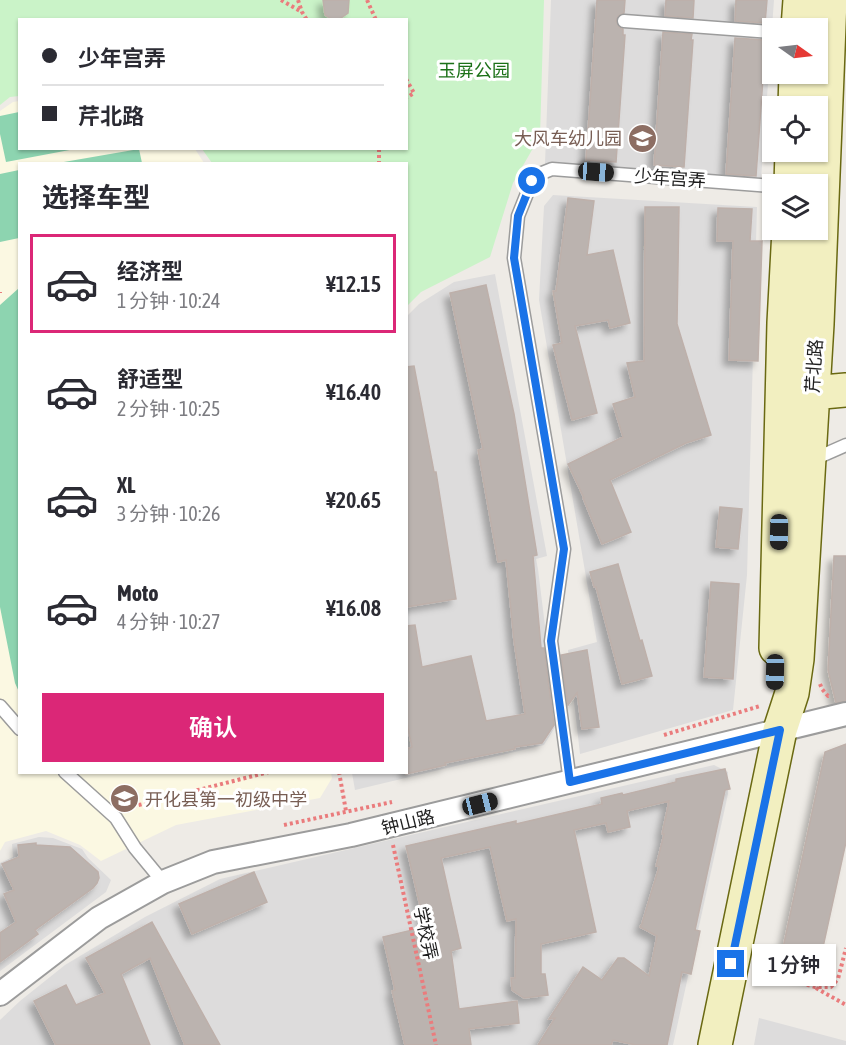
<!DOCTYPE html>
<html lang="zh">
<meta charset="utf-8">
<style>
:root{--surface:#fff;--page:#f2f2f3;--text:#2b2b33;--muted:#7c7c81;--line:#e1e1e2;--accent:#db2777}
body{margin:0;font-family:"Asap Condensed","Noto Sans SC",sans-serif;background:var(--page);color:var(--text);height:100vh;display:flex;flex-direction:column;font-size:22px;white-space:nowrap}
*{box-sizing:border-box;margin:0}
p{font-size:20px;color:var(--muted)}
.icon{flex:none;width:33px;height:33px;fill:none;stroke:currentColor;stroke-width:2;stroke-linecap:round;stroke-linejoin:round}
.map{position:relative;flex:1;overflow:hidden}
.panel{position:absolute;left:18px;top:162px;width:390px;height:612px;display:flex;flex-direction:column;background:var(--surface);border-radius:0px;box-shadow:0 2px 4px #0004}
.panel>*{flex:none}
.guide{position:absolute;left:18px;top:18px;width:390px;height:132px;border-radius:0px;box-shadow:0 2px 4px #0004;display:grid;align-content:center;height:132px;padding:0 24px;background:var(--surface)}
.needle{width:39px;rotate:104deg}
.tools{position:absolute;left:762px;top:18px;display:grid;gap:12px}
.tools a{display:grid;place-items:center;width:66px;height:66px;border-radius:0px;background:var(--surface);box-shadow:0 2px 4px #0004;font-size:30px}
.end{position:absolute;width:27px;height:27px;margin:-14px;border:8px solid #1a73e8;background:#fff;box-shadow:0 0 0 3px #fff}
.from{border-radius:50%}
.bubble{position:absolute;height:42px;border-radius:0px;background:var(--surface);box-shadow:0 2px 4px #0004;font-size:20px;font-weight:600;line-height:42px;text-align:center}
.car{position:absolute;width:18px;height:36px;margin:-18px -9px;border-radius:8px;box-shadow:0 0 4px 2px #0007;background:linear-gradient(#222 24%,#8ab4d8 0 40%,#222 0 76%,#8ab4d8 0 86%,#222 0)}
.guide b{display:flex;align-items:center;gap:21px;height:57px;font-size:22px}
.guide b+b{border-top:2px solid var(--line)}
.guide i{width:15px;height:15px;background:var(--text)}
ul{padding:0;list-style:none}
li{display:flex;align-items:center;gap:18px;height:99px;margin:0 12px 9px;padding:0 12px;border:3px solid transparent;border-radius:0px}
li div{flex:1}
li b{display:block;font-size:22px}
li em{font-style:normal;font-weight:600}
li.selected{border-color:var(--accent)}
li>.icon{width:54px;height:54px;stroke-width:1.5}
h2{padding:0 24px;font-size:27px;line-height:72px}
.primary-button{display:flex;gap:12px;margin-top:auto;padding:12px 24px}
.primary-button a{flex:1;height:69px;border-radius:0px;background:var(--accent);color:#fff;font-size:24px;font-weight:600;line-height:69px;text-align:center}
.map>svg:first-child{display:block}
</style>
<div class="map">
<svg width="846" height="1045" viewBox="0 0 846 1045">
<defs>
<filter id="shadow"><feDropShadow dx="-5.5" dy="5.5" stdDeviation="3" flood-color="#0004"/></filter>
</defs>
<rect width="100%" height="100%" fill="#eeebe6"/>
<path fill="#dddcdc" d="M 551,0 L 774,0 L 761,180 L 545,164 Z
M 553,195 L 757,207 L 747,575 L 733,710 L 580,754 L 568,650 L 597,642 L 539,300 L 544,206 Z
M 495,274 L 547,556 L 536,559 L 538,569 L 557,724 L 544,745 L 355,790 L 352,773 L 406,772 L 407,316 L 419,304 L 454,282 Z
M 714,765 L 728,772 L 728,794 L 673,1045 L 0,1045 L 0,1020 L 20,1001 L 65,965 L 145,917 L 220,879 Z
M 39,837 L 53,838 L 82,849 L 88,858 L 111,880 L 106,892 L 0,971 L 0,863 L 13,857 L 12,844 Z
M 759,1018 L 846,1041 L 846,1045 L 754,1045 Z"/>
<path fill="#fbf8e2" d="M 19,101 L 20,148 L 195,149 L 204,163 L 20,164 L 20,772 L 331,773 L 332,778 L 320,798 L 176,825 L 101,861 L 80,845 L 46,831 L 5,842 L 0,851 L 0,111 L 13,102 Z"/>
<path fill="#caf3c8" d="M 0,0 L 544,0 L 540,136 L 513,183 L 490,257 L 421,292 L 407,306 L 406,164 L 212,163 L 202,149 L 406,148 L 406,20 L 20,20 L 19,96 L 10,97 L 0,105 Z"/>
<path fill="#8dd4b0" d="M 19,112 L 20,148 L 75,149 L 6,162 L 0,134 L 0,116 Z
M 139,149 L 142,163 L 57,163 L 58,163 Z
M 19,170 L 19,238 L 0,242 L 0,174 Z
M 19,288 L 19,692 L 15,683 L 0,607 L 0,305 Z"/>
<path fill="#bbb3af" stroke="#beb0aa" stroke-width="1.5" filter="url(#shadow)" d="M 323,0 L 349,0 L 348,13 L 338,20 L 333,20 L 325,15 Z
M 597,0 L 625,0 L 624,13 L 618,16 L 616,21 L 619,27 L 623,29 L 623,35 L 625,35 L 616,162 L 586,160 Z
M 666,0 L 694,0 L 693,18 L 665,16 Z
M 736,0 L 767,0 L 765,23 L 735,21 Z
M 663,32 L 692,34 L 691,40 L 693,40 L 684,167 L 654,165 Z
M 735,38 L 764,40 L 763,50 L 765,50 L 756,176 L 726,174 Z
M 568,198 L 594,201 L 587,255 L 613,250 L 630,323 L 610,328 L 608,320 L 575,326 L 597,413 L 572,420 L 553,345 L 562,343 L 553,291 L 556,291 Z
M 645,207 L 679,207 L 677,324 L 711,435 L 686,443 L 610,480 L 631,532 L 602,544 L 583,498 L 584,498 L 568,464 L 623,437 L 613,404 L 635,397 L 627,363 L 644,361 Z
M 718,208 L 752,209 L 750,241 L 762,241 L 758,361 L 729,360 L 733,241 L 717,241 Z
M 486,285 L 514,414 L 537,555 L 533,556 L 541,648 L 544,648 L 554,725 L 542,743 L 515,747 L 515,749 L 445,763 L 446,765 L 406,774 L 406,749 L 412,747 L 406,719 L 406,626 L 415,625 L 422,667 L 471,656 L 486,721 L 525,714 L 514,641 L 506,560 L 498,562 L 478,450 L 483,449 L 450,293 Z
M 414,366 L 434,472 L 436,472 L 456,599 L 406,607 L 406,367 Z
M 720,507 L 742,509 L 738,549 L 716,547 Z
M 834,556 L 846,556 L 846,701 L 836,703 L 828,670 Z
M 618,564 L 640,641 L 642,640 L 652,676 L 622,684 L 596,587 L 594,587 L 590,572 Z
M 711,582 L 739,584 L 733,679 L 704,677 Z
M 587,650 L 599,727 L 582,729 L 577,693 L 568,705 L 561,655 Z
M 846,744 L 846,842 L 816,979 L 778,971 L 825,752 Z
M 725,769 L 730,789 L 725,790 L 695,930 L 700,931 L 691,974 L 682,972 L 667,1045 L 636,1045 L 613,1040 L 611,1045 L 538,1045 L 555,1018 L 549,1019 L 583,967 L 602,980 L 618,958 L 624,958 L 649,976 L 657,936 L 640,927 L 643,922 L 642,923 L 659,867 L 656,866 L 664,834 L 662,834 L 669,801 L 627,811 L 630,827 L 608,832 L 606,823 L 574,830 L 596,932 L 541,944 L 541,974 L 545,974 L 548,995 L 524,998 L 512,990 L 511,978 L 515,978 L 516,919 L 507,921 L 490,847 L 441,858 L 461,948 L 451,951 L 459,1009 L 517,1001 L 519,1023 L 469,1029 L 471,1045 L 405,1045 L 392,991 L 395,990 L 383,937 L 425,927 L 406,846 L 516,821 L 516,824 L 602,804 L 601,798 L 622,793 L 623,795 L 676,782 L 676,779 Z
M 36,843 L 36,845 L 70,847 L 98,872 L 99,878 L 97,883 L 93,888 L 35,930 L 38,934 L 0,962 L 0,933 L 16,922 L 4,894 L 14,890 L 2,864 L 19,857 L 18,845 Z
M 254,872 L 267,902 L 192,934 L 179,904 Z
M 152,922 L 220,1045 L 185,1045 L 150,958 L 121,974 L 150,1045 L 56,1045 L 34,1001 L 66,985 L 76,1005 L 105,993 L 86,958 Z"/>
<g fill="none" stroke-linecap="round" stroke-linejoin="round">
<defs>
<path id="lane" d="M 624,21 L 772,32
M 812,460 L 846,445
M 0,706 L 20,729
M 65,772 L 116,818 L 135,848 L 163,882
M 570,782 L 551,641 L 564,549 L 514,258 L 518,216 L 532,181 L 542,173 L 552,169 L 772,186"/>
<path id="street" d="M 0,994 L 99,918 L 163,882 L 213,862 L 351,835 L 846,714"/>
<path id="secondary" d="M 798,28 L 800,0
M 795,106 L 796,74
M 791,184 L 792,152
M 812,393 L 846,390
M 776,648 L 784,323 L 789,230
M 715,1045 L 780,730 L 792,693 L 797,659 L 817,324 L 830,0"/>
</defs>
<use href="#lane" stroke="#9c9c9c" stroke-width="15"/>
<use href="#street" stroke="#9c9c9c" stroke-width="26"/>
<use href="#secondary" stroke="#6a6912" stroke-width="36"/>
<path stroke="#ea7c7d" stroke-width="4" stroke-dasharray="3 3" stroke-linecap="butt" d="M 281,0 L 302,12
M 298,0 L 302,12 L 307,20
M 367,0 L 376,20
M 406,79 L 414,93 L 406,98
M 379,164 L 379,148
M 0,292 L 0,293
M 820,684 L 822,689 L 828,696 L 831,695
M 664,735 L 760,706
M 339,772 L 346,811
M 127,808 L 269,772
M 284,825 L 392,802
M 393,845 L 436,1045
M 755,970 L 815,987 L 831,987 L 838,979 L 846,948
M 816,988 L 846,1005"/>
<use href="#lane" stroke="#fff" stroke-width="12"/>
<use href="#street" stroke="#fff" stroke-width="22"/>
<use href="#secondary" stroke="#f2efc0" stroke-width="33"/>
</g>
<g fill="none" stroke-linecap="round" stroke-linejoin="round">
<path stroke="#1a73e8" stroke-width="8" d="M 532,181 L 518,216 L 514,258 L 564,549 L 551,641 L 570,782 L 780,730 L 731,964"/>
</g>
<defs>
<symbol id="school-disc" viewBox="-11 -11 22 22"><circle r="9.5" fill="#8d6e63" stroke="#fff"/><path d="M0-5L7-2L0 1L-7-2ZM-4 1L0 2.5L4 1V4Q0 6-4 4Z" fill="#fff"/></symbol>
</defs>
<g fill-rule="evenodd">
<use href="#school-disc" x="626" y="122" width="33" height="33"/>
<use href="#school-disc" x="108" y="782" width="33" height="33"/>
</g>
<g text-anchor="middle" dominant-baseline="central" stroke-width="6" stroke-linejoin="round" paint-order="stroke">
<g font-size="18" fill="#1c7118" stroke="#fff">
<text x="474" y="70">玉屏公园</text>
</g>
<g font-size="18" fill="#785e54" stroke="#fff" text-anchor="end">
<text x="622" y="138">大风车幼儿园</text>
<text x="145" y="799" text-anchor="start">开化县第一初级中学</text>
</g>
<g font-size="18" fill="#1f1f1f" stroke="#fff">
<text transform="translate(670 178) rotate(4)">少年宫弄</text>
<text transform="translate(814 366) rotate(-86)">芹北路</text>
<text transform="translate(408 822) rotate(-14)">钟山路</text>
<text transform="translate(426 933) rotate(78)">学校弄</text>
</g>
</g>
</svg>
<div class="tools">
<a><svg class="needle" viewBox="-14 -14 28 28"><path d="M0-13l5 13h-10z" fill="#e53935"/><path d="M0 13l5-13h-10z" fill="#7c7c81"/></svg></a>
<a><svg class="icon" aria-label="locate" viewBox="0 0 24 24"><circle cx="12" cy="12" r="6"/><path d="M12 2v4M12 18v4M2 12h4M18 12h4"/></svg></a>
<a><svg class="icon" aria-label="layers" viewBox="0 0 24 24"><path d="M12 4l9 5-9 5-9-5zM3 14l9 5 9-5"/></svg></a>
</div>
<i class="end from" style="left:532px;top:181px"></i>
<i class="end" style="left:731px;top:964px"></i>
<div class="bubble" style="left:752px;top:944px;width:84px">1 分钟</div>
<i class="car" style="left:596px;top:172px;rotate:94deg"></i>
<i class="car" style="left:779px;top:532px;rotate:181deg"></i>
<i class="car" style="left:775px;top:672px;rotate:181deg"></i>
<i class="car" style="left:480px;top:804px;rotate:76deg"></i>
<div class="guide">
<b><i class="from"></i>少年宫弄</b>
<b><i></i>芹北路</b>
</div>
<section class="panel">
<h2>选择车型</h2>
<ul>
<li class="selected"><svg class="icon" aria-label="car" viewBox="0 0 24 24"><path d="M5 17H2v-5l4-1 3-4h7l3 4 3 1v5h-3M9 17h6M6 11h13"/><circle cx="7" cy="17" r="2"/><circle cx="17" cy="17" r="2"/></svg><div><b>经济型</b><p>1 分钟 · 10:24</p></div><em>¥12.15</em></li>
<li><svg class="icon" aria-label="car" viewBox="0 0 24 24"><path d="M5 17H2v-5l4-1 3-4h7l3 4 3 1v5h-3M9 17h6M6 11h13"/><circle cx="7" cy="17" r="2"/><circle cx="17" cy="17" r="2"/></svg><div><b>舒适型</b><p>2 分钟 · 10:25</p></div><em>¥16.40</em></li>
<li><svg class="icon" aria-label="car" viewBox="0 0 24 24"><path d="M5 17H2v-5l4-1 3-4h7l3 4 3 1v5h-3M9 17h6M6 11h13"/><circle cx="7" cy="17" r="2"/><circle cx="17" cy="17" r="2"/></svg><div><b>XL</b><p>3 分钟 · 10:26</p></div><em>¥20.65</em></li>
<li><svg class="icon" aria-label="car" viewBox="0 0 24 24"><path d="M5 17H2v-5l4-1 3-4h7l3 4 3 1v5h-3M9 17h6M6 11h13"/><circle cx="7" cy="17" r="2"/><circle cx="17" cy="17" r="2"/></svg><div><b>Moto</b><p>4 分钟 · 10:27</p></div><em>¥16.08</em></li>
</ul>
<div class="primary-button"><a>确认</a></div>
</section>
</div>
